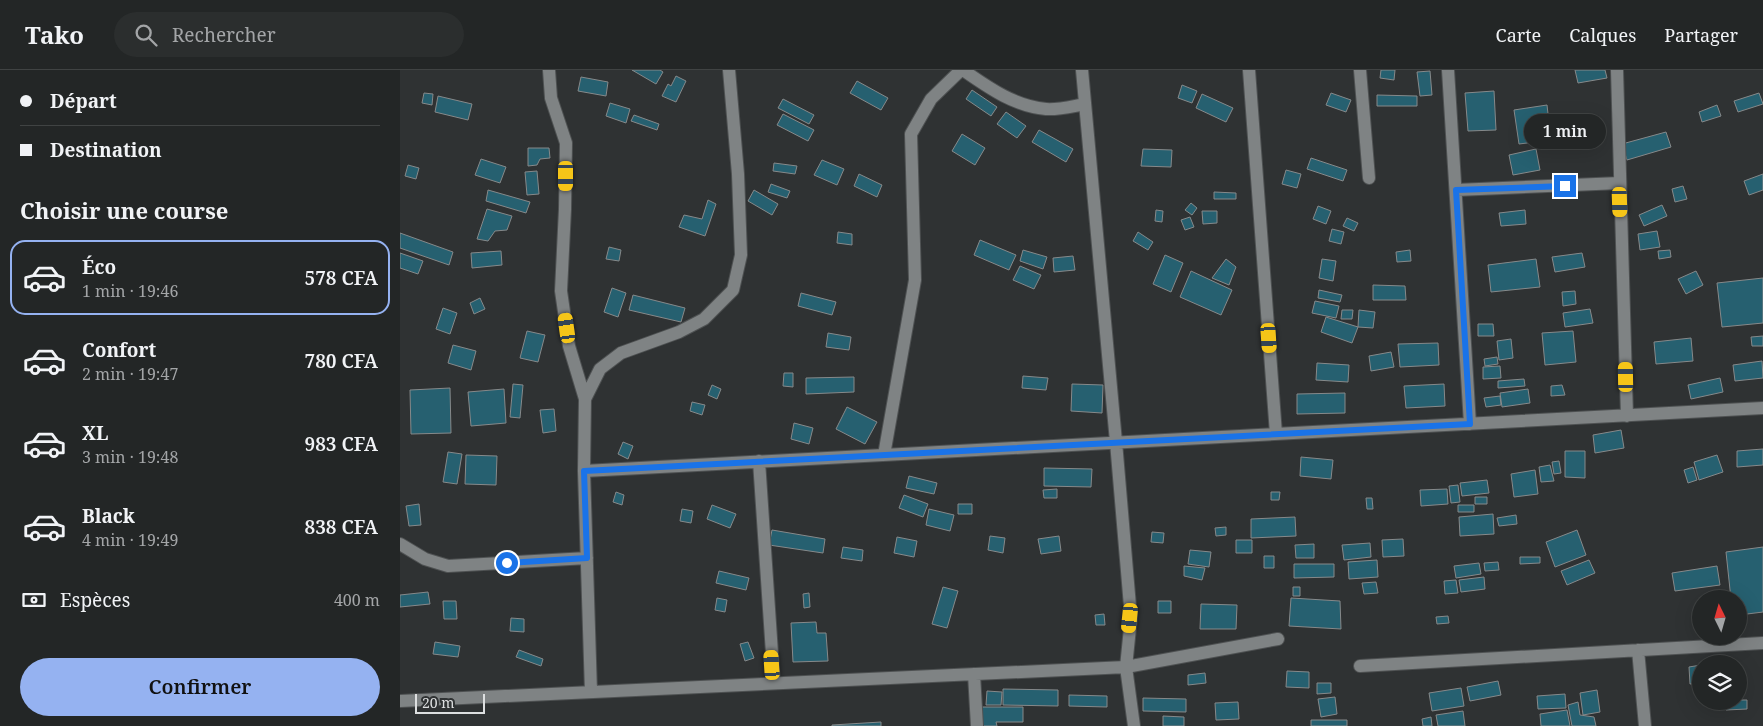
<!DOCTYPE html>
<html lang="fr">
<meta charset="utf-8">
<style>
:root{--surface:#232626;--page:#2b2e2e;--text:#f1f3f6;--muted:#a3a5a7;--line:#404343;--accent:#95b2f1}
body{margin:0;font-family:"Noto Serif",serif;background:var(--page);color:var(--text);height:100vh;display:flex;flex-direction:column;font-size:19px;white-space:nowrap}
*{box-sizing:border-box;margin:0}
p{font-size:16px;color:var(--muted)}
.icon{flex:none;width:28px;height:28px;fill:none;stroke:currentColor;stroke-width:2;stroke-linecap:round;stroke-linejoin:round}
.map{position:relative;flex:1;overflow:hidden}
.sheet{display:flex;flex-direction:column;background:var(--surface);width:400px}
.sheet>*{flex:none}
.guide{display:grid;align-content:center;height:110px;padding:0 20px;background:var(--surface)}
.needle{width:32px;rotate:355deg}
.tools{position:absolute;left:1292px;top:520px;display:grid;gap:10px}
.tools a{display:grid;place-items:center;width:55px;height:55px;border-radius:50%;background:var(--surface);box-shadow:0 5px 20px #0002,0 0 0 1px var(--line);font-size:25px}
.scale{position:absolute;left:15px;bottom:12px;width:70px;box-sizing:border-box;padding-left:5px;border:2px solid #dddfe0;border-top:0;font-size:14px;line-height:18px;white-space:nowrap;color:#dddfe0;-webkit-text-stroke:4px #2f3233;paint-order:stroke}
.end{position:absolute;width:22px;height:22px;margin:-11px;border:6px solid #1a73e8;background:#fff;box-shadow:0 0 0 2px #fff}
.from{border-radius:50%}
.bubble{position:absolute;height:35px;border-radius:18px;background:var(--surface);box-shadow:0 5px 20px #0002,0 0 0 1px var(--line);font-size:16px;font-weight:600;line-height:35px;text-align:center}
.car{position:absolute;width:15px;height:30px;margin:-15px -8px;border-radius:6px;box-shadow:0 0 4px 1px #0007;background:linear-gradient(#f5c518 24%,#345 0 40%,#f5c518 0 76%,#345 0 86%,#f5c518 0)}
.guide b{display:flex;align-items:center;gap:18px;height:48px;font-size:19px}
.guide b+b{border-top:1px solid var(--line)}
.guide i{width:12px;height:12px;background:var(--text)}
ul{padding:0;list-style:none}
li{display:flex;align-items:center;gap:15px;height:75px;margin:0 10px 8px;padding:0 10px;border:2px solid transparent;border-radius:15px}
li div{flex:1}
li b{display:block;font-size:19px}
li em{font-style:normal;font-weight:600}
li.selected{border-color:var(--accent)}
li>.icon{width:45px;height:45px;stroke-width:1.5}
h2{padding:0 20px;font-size:22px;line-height:60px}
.pay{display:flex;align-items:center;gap:12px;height:55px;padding:0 20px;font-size:19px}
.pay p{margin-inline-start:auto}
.cta{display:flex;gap:10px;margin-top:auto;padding:10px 20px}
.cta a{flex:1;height:58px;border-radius:30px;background:var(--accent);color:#111;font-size:20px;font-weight:600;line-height:58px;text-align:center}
header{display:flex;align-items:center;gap:30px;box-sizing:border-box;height:70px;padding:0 25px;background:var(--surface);border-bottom:1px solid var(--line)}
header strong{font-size:24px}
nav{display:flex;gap:28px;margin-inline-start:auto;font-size:18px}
.search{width:350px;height:45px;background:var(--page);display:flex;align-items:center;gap:12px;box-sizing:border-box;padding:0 18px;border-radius:28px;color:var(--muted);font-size:19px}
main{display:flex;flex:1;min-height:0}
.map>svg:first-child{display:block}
</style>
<header>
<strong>Tako</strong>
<div class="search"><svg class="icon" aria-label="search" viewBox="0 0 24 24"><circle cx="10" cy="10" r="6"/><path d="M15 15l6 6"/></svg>Rechercher</div>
<nav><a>Carte</a><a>Calques</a><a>Partager</a></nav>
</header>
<main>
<section class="sheet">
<div class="guide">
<b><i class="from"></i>Départ</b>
<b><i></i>Destination</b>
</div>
<h2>Choisir une course</h2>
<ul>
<li class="selected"><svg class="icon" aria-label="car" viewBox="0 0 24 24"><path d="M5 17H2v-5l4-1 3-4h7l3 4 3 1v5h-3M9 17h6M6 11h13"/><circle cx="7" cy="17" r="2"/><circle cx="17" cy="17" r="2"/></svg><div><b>Éco</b><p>1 min · 19:46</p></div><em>578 CFA</em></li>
<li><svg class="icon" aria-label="car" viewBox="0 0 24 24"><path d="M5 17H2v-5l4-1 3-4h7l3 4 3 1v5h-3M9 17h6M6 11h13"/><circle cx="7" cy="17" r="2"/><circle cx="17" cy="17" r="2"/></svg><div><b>Confort</b><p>2 min · 19:47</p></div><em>780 CFA</em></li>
<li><svg class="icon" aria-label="car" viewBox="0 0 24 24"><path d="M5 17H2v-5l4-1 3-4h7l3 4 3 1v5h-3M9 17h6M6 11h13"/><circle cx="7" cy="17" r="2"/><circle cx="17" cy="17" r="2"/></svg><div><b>XL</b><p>3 min · 19:48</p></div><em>983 CFA</em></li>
<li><svg class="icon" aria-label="car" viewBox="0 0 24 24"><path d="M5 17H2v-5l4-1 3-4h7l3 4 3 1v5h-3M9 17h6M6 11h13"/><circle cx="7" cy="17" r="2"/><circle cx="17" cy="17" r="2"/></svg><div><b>Black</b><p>4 min · 19:49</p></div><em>838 CFA</em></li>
</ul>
<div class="pay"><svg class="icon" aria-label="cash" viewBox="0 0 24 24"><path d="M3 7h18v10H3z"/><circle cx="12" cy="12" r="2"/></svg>Espèces<p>400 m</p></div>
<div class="cta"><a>Confirmer</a></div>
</section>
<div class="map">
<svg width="1363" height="656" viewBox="0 0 1363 656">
<rect width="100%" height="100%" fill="#2f3233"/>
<path fill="#266070" stroke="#86898a" d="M 232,0 L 260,0 L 263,2 L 256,14 Z
M 981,0 L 995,0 L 994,10 L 980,8 Z
M 1175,0 L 1205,0 L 1207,8 L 1178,13 Z
M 1030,1 L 1032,25 L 1020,26 L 1017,2 Z
M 276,6 L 286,11 L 276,32 L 262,26 L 268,14 L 271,16 Z
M 181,7 L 208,12 L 206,26 L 178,21 Z
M 457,11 L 488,28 L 481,40 L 450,23 Z
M 782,15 L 797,21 L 792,33 L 778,28 Z
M 572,20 L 597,37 L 591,46 L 566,29 Z
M 1094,21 L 1096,60 L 1068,61 L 1065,23 Z
M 24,23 L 33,24 L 32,35 L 22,33 Z
M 931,23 L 951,30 L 946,42 L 926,35 Z
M 1359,23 L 1363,34 L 1338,42 L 1334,31 Z
M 802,24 L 833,38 L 826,52 L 796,38 Z
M 977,25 L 1017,26 L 1017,36 L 977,36 Z
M 38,26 L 72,34 L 68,50 L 35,42 Z
M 383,29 L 414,45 L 409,54 L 378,38 Z
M 210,33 L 230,39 L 226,53 L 206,46 Z
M 1147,35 L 1151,70 L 1119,74 L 1114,40 Z
M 1317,35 L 1321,46 L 1302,52 L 1299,42 Z
M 606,42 L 626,56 L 617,68 L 597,54 Z
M 383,44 L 414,60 L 408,71 L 377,55 Z
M 234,45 L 259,54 L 257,60 L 231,51 Z
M 639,60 L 673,79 L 666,92 L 632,72 Z
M 1266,62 L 1271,77 L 1227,90 L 1222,74 Z
M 562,64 L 585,78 L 575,95 L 552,81 Z
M 128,78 L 149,78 L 150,88 L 140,89 L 137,95 L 128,96 Z
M 743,79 L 772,80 L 771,97 L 741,96 Z
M 1136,79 L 1140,100 L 1113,105 L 1109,85 Z
M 911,88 L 947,100 L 943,111 L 907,99 Z
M 81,89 L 106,97 L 100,113 L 75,105 Z
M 422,90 L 444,99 L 437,115 L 414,105 Z
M 374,93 L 397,96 L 395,104 L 373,101 Z
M 8,95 L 19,98 L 16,109 L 5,106 Z
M 886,100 L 901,104 L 897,118 L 882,114 Z
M 137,101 L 139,124 L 127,125 L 125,102 Z
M 459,104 L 482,115 L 477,127 L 454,116 Z
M 1363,104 L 1363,120 L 1349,125 L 1344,111 Z
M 371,114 L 390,121 L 387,128 L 368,122 Z
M 1283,116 L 1287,129 L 1275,132 L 1272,119 Z
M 88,120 L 130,132 L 126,143 L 86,131 Z
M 354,120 L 378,134 L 372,145 L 348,131 Z
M 814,122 L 836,123 L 836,129 L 814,129 Z
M 308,130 L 316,134 L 305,166 L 279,157 L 284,145 L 302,149 Z
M 791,133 L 797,138 L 792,145 L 785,140 Z
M 1262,135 L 1267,146 L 1244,156 L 1239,145 Z
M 918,136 L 931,141 L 926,154 L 913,149 Z
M 87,139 L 112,146 L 107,160 L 95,161 L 88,171 L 77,169 Z
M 756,140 L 763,141 L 762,152 L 755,151 Z
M 1125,140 L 1126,154 L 1101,156 L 1099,143 Z
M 802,141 L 817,141 L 817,153 L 803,154 Z
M 790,147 L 794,157 L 785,160 L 781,150 Z
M 947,148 L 958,153 L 954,161 L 943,156 Z
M 932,159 L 944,162 L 941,174 L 929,171 Z
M 1257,161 L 1260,177 L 1240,180 L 1238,164 Z
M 438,162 L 452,164 L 452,175 L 437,173 Z
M 738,162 L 753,172 L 748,180 L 733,171 Z
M 0,163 L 53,182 L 49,195 L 0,178 Z
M 580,170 L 616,185 L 609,200 L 574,185 Z
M 209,177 L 221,180 L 219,191 L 206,189 Z
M 623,180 L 647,187 L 643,199 L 620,191 Z
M 1010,180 L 1011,191 L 997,192 L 996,182 Z
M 1270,180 L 1271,187 L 1259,189 L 1258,181 Z
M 101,181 L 102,195 L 72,198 L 71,183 Z
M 0,183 L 23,191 L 18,204 L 0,198 Z
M 1182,183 L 1185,197 L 1155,202 L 1152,187 Z
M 765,185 L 783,193 L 771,222 L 753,214 Z
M 673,186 L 675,200 L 654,202 L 653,188 Z
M 826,189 L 836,197 L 829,215 L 812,208 Z
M 922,189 L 936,191 L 933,211 L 919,208 Z
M 1136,189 L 1140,217 L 1091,222 L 1088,195 Z
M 620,196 L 641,205 L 634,219 L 613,210 Z
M 791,201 L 832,220 L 821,245 L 780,227 Z
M 1296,201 L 1303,215 L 1286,224 L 1278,209 Z
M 1363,208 L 1363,253 L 1322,257 L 1317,213 Z
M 973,215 L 1005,216 L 1006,230 L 973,230 Z
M 212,218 L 226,223 L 218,247 L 204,242 Z
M 919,220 L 942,225 L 940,232 L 918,228 Z
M 1175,221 L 1176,234 L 1163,236 L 1162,222 Z
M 401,223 L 436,232 L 432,245 L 398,236 Z
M 233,225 L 285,238 L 281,252 L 229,240 Z
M 80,228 L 85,239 L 74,244 L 70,233 Z
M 915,231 L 939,236 L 936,248 L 912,243 Z
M 43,238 L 57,243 L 50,264 L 36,259 Z
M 1190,239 L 1193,253 L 1165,257 L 1163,243 Z
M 942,240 L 953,240 L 952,249 L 941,249 Z
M 959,240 L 975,242 L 973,258 L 958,257 Z
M 926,247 L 958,257 L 952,273 L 921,262 Z
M 1078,254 L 1093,254 L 1094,266 L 1078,266 Z
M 127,261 L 145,265 L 138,292 L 120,288 Z
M 1173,261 L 1176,292 L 1145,295 L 1142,263 Z
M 428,263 L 451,267 L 449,280 L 426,277 Z
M 1363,266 L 1363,276 L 1352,276 L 1351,267 Z
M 1291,268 L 1293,291 L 1256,294 L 1254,272 Z
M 1111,269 L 1113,288 L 1099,290 L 1097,271 Z
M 1038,273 L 1039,295 L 1000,297 L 998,274 Z
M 53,275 L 76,281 L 71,300 L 48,293 Z
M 991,282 L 994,297 L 971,301 L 969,286 Z
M 1097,287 L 1098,294 L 1085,296 L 1084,289 Z
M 1362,291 L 1363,308 L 1335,311 L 1333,295 Z
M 917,293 L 949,295 L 948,312 L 916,310 Z
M 1100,296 L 1101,308 L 1083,309 L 1083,297 Z
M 384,303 L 393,303 L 393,317 L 383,316 Z
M 623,306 L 648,308 L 646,320 L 622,318 Z
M 454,307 L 454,322 L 406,324 L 406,308 Z
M 1320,308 L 1323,322 L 1291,329 L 1288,315 Z
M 1124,309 L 1125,316 L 1098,318 L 1098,311 Z
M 113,314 L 123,315 L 120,348 L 110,347 Z
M 672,314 L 703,315 L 702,343 L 671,341 Z
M 1044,314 L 1045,336 L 1006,338 L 1004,316 Z
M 312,315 L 321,319 L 317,329 L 308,325 Z
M 1162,315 L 1165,325 L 1151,326 L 1151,316 Z
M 50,318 L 51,363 L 11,364 L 10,320 Z
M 104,319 L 106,353 L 71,356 L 68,322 Z
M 1128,319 L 1130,333 L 1102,337 L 1100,323 Z
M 945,323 L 945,343 L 897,344 L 897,324 Z
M 1100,326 L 1101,335 L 1086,337 L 1084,328 Z
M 292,332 L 305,335 L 302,345 L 290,341 Z
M 447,337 L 477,352 L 465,374 L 436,359 Z
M 154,339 L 156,361 L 143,363 L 140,340 Z
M 394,353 L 413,358 L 409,374 L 391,369 Z
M 1221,360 L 1224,378 L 1195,383 L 1193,365 Z
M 223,372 L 233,376 L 228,389 L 218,384 Z
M 1363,379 L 1363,395 L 1337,397 L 1337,381 Z
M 1165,381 L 1185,381 L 1185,408 L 1165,407 Z
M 48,382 L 62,384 L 57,414 L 43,412 Z
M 66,385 L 97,386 L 96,415 L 65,414 Z
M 1317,385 L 1323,402 L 1299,410 L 1294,392 Z
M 901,387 L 933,390 L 931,409 L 900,406 Z
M 1159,391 L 1161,403 L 1154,404 L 1152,392 Z
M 1150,395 L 1154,411 L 1141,412 L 1139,397 Z
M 1293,397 L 1297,410 L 1288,413 L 1284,400 Z
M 644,398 L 692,399 L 691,417 L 644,416 Z
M 1135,400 L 1138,424 L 1114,427 L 1111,404 Z
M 509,406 L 537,413 L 534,424 L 506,418 Z
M 1087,410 L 1089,423 L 1062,426 L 1060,413 Z
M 1058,415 L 1060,432 L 1051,433 L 1049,416 Z
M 657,419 L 657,428 L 644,428 L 643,420 Z
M 1047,419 L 1048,434 L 1021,436 L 1020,420 Z
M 216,422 L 224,425 L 222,435 L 213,432 Z
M 871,422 L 880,422 L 879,430 L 871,430 Z
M 504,425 L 528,434 L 523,447 L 499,438 Z
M 1075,427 L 1087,427 L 1087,434 L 1075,434 Z
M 966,428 L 972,428 L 973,439 L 967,439 Z
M 19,434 L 21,455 L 9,456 L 6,436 Z
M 558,434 L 572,434 L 572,444 L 558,444 Z
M 312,435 L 336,444 L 330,458 L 307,449 Z
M 1058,435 L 1074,435 L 1074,442 L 1058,442 Z
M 282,439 L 293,441 L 291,453 L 280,451 Z
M 529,439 L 554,445 L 550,461 L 526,455 Z
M 1093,444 L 1094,464 L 1060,466 L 1059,447 Z
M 1116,445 L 1117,454 L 1099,456 L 1097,448 Z
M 895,447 L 896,466 L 851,468 L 851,449 Z
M 826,457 L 826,465 L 816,466 L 815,458 Z
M 372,460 L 425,469 L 423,483 L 369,475 Z
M 1177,460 L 1186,485 L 1155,497 L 1146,472 Z
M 752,462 L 764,463 L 763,473 L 751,472 Z
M 590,466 L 605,468 L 603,483 L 588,480 Z
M 659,466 L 661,481 L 641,484 L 638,469 Z
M 497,467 L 517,471 L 514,487 L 494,483 Z
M 1003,469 L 1004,486 L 983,487 L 982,470 Z
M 836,470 L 852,470 L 852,483 L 836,483 Z
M 970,473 L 971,487 L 944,490 L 942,475 Z
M 914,474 L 914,488 L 896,488 L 895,475 Z
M 443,477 L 463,480 L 462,491 L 441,488 Z
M 1363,477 L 1363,542 L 1339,545 L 1339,529 L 1330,529 L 1331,529 L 1326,482 Z
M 790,480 L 811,482 L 809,497 L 788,494 Z
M 864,486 L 874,486 L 874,498 L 864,498 Z
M 1120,487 L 1140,487 L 1140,493 L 1120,494 Z
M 977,490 L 978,507 L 949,509 L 948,492 Z
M 1189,490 L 1195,503 L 1167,515 L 1161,501 Z
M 1098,492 L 1099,500 L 1085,501 L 1084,493 Z
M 1079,493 L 1081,504 L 1056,508 L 1054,496 Z
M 894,494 L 934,494 L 934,507 L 894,508 Z
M 784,496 L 805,498 L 802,510 L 784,506 Z
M 1317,496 L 1320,515 L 1275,521 L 1272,503 Z
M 319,501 L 349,508 L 346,520 L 316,513 Z
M 1084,507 L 1085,519 L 1061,522 L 1059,510 Z
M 1056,510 L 1058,523 L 1045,524 L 1044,511 Z
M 976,512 L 978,523 L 964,524 L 962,513 Z
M 543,517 L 558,521 L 547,558 L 532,554 Z
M 893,517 L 900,517 L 900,526 L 893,526 Z
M 28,522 L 30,534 L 0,537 L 0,525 Z
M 409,523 L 410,537 L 404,538 L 403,524 Z
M 317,528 L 327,530 L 325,542 L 315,540 Z
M 891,528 L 940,531 L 941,559 L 889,556 Z
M 43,531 L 56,531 L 57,549 L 44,549 Z
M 758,531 L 771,531 L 771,543 L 758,543 Z
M 801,534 L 837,535 L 836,559 L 800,559 Z
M 704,544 L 705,555 L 696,555 L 695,545 Z
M 1048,546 L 1049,553 L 1037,554 L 1036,547 Z
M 111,548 L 124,549 L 124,562 L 110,561 Z
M 416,552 L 417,563 L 426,563 L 428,591 L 393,592 L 391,553 Z
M 35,572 L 60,576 L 58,587 L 33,584 Z
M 348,572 L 354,588 L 345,591 L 340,574 Z
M 119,580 L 143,589 L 141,596 L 116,587 Z
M 1301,595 L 1301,613 L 1290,614 L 1289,597 Z
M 887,601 L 909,602 L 909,618 L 886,617 Z
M 805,603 L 806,613 L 788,615 L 788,605 Z
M 1098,611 L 1101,625 L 1070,631 L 1067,617 Z
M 917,613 L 931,613 L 931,623 L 917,624 Z
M 1061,618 L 1064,636 L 1032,641 L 1029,623 Z
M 603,619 L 658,620 L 658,636 L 603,635 Z
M 1197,620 L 1200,642 L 1183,645 L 1180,623 Z
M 587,621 L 602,622 L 601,635 L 586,635 Z
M 1165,624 L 1166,638 L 1138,639 L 1137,626 Z
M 669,625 L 707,626 L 707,637 L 669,636 Z
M 935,627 L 937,644 L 921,647 L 918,629 Z
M 743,628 L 786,629 L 786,642 L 743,641 Z
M 1339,630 L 1347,630 L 1347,639 L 1326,640 L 1326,631 Z
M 838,632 L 839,649 L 816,650 L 815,633 Z
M 1178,632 L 1180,645 L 1194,647 L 1196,656 L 1172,656 L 1168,635 Z
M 582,637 L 623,637 L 623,652 L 596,652 L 597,656 L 582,656 Z
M 1167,640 L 1170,656 L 1141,656 L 1140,644 Z
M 1063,641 L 1065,656 L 1038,656 L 1036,645 Z
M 763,646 L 784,647 L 784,656 L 763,656 Z
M 1031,647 L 1032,656 L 1023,656 L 1022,649 Z
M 911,650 L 947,650 L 947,656 L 911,656 Z
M 481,652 L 481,656 L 432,656 L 432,655 Z"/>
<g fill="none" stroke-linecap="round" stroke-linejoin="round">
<defs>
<path id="minor" d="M 149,0 L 151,28 L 166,73 L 165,139 L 161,221 L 169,276 L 185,329
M 563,0 C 589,18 614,36 646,39 C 659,40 673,36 685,34
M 682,0 L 716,372 L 731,548 L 726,597 L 734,656
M 849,0 L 876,364
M 960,0 L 969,108
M 1048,0 L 1070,354
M 1217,0 L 1227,346
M 1056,120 L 1220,113
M 484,385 L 515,210 L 511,64 L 531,29 L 561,0
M 359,391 L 374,613
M 184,401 L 1363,338
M 0,474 L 25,489 L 48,496 L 187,488
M 1238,580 L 1245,656
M 960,596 L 1363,573
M 574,604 L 577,656
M 191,622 L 184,401 L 185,329 L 200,299 L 221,283 L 279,262 L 304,249 L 333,220 L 341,185 L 338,104 L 329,0
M 0,631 L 726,597 L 878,569"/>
</defs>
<use href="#minor" stroke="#4e5152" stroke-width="14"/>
<use href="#minor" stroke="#7f8384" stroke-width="12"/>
</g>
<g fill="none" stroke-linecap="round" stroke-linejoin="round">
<path stroke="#1a73e8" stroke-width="6" d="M 107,493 L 187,488 L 184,401 L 1070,354 L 1056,120 L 1165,116"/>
</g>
</svg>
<div class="tools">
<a><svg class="needle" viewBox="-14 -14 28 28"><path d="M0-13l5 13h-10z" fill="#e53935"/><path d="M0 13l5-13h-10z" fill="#a3a5a7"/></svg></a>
<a><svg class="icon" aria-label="layers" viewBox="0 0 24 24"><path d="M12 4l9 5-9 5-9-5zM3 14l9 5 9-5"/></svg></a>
</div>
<div class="scale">20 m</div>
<i class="end from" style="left:107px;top:493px"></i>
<i class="end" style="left:1165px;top:116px"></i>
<div class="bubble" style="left:1124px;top:44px;width:82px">1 min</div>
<i class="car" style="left:166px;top:106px;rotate:180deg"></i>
<i class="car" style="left:1220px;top:132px;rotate:178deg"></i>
<i class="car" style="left:167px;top:258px;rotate:352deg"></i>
<i class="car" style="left:869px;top:268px;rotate:176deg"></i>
<i class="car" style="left:1226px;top:307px;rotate:359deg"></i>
<i class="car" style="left:730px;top:548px;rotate:186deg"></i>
<i class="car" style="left:372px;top:595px;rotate:356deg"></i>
</div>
</main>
